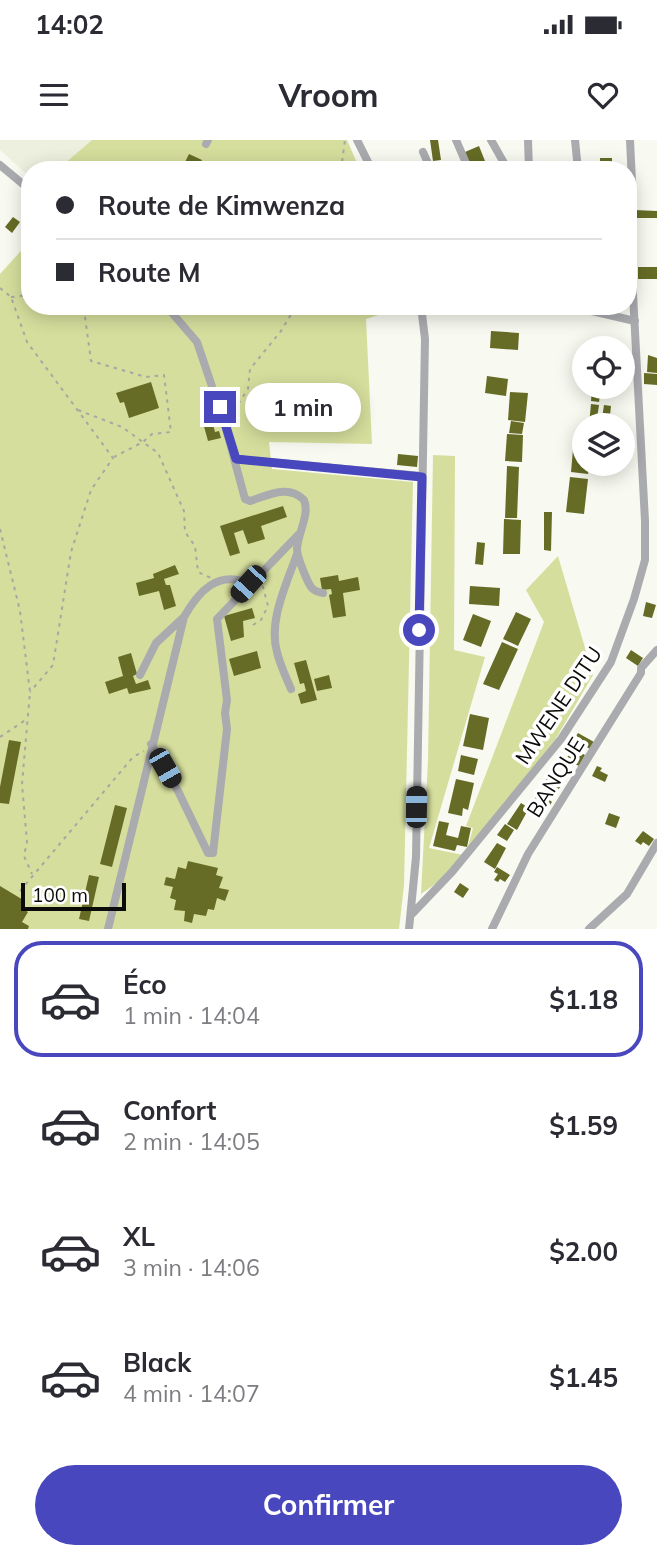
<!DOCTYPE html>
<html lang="fr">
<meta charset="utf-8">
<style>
:root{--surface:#fff;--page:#f7f7f7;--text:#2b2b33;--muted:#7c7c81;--line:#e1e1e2;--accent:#4947bd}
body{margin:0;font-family:Mulish,sans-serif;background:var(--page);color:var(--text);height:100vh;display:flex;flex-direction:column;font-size:26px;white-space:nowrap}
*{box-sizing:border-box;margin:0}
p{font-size:23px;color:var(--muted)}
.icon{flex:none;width:38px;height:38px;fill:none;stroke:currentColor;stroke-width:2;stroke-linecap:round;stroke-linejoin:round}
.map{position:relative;height:789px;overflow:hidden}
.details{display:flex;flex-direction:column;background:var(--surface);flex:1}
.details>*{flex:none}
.hud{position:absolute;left:21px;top:21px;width:616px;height:154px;border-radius:28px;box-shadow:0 4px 18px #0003;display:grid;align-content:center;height:154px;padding:0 35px;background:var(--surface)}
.fabs{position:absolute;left:572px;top:196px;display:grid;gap:14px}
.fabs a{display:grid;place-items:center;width:63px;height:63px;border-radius:50%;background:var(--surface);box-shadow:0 4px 18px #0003;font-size:35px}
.scale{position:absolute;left:21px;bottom:18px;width:105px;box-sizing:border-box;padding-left:7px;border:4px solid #0b0c09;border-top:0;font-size:19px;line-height:24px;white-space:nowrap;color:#0b0c09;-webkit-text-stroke:5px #fff;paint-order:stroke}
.end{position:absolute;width:32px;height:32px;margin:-16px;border:9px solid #4947bd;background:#fff;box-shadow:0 0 0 4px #fff}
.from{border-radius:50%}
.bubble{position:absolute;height:49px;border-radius:24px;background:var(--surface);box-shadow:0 4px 18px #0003;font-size:23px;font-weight:700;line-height:49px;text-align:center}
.car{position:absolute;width:21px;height:42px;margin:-21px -10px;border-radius:9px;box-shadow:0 0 5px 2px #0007;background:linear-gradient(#222 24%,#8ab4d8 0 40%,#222 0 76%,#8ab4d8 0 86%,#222 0)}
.hud b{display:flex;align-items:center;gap:24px;height:66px;font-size:26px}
.hud b+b{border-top:2px solid var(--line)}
.hud i{width:18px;height:18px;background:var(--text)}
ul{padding:12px 0 0;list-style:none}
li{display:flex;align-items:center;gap:21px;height:116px;margin:0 14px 10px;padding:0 21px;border:4px solid transparent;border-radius:28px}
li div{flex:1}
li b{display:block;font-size:26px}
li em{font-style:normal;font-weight:700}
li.selected{border-color:var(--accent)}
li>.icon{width:63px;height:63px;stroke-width:1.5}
.action{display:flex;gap:14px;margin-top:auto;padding:14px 35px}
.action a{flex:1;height:80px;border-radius:42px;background:var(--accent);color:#fff;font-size:28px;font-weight:700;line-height:80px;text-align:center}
.status{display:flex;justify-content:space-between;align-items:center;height:49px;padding:0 35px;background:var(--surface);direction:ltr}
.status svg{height:19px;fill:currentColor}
header{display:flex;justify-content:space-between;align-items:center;height:91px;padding:0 35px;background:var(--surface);font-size:32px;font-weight:700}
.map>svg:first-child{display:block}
</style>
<div class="status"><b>14:02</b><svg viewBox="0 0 49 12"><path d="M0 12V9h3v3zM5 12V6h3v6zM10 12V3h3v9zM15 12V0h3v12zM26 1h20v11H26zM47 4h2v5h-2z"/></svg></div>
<header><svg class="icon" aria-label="menu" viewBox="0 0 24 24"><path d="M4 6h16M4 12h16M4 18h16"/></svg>Vroom<svg class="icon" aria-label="heart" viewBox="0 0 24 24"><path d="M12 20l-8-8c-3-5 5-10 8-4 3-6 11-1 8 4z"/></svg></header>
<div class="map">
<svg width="657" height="789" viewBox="0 0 657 789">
<rect width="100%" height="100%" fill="#f8f9f0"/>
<path fill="#eef0df" d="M 0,0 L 92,0 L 57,30 L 30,30 L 30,37 L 0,10 Z"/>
<path fill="#d6de9d" d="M 92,0 L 347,0 L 360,30 L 57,30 Z
M 30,101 L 30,166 L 407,166 L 366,179 L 372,304 L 269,302 L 272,329 L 413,342 L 404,745 L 399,789 L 0,789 L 0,134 Z
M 433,315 L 455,316 L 454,510 L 485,517 L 429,708 L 463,715 L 467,710 L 473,688 L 466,686 L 544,482 L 526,450 L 558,416 L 593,535 L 555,600 L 448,735 L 421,754 L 428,621 Z"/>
<path fill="#666c25" d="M 430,0 L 438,0 L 441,20 L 433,21 Z
M 479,6 L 485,21 L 470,27 L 465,12 Z
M 189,14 L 202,20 L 197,30 L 184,24 Z
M 600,18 L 612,18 L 612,30 L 600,30 Z
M 634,70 L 657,71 L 657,78 L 634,78 Z
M 13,77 L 20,82 L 12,93 L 5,87 Z
M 638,127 L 657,127 L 657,139 L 638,139 Z
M 491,191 L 519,193 L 518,210 L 490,208 Z
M 648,215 L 657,218 L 657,233 L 647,232 Z
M 644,233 L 657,234 L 657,245 L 644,244 Z
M 487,236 L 508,239 L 506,256 L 485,253 Z
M 151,242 L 159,268 L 129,278 L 124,262 L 120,263 L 116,253 Z
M 592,247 L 601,247 L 599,262 L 591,261 Z
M 510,252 L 528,253 L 525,282 L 508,280 Z
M 591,264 L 599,265 L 596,285 L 589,285 Z
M 604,265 L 611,266 L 609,285 L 601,285 Z
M 209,269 L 215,292 L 219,291 L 221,298 L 208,301 L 200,272 Z
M 511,281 L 524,283 L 522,294 L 509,293 Z
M 507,294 L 523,295 L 522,322 L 505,321 Z
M 574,298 L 584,298 L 584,324 L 589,324 L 588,334 L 571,332 Z
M 398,314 L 418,316 L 417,327 L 397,325 Z
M 507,326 L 519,327 L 517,378 L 505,378 Z
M 570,337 L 588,339 L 584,374 L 566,372 Z
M 283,366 L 287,377 L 261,386 L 265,399 L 248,404 L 243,390 L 234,393 L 240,413 L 230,416 L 220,386 Z
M 544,372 L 552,372 L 551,411 L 544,410 Z
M 504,379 L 521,380 L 520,414 L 503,414 Z
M 477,402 L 485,403 L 483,425 L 475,424 Z
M 175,425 L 179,434 L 164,439 L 166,445 L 170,445 L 176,466 L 164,470 L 159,451 L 139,456 L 136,443 L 154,438 L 153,434 Z
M 338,435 L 339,441 L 358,437 L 360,450 L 343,453 L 346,476 L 333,478 L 329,455 L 332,454 L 331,449 L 322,450 L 320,438 Z
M 470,446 L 500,448 L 499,466 L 469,464 Z
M 646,462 L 656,465 L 652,478 L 643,476 Z
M 252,468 L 255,478 L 243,481 L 244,497 L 231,501 L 224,476 Z
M 516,472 L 531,479 L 518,506 L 503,499 Z
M 473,474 L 491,481 L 481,507 L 463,500 Z
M 502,502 L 518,509 L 499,550 L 483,544 Z
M 631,510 L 643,518 L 638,526 L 626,518 Z
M 257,511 L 261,528 L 234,536 L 229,519 Z
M 131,513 L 137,534 L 133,536 L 136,544 L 148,540 L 151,549 L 129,554 L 127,548 L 109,554 L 105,542 L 123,536 L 118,517 Z
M 306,520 L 317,560 L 301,564 L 298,554 L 306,551 L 304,543 L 300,544 L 294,523 Z
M 329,535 L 332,548 L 317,551 L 314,539 Z
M 470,574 L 489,578 L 483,610 L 463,606 Z
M 578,593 L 594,602 L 590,609 L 574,599 Z
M 9,600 L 21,602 L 9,664 L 0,663 L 0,647 Z
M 572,608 L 585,615 L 579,626 L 566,620 Z
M 461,615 L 478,619 L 474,635 L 458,631 Z
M 597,626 L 602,628 L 600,631 L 608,635 L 605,642 L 592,636 Z
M 548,636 L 561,646 L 555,654 L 543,646 Z
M 456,639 L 474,643 L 468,670 L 463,668 L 462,676 L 448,673 Z
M 539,652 L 552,662 L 546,671 L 532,663 Z
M 521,663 L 529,668 L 517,690 L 507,684 Z
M 115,665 L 127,668 L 112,727 L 100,724 Z
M 609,673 L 620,677 L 616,688 L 605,684 Z
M 439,681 L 449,683 L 446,695 L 458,698 L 461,686 L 471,688 L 467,707 L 457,705 L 455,711 L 433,706 Z
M 505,684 L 514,690 L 507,701 L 497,695 Z
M 643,691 L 654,699 L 649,706 L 643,702 L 641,705 L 635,701 Z
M 497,703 L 506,708 L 495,729 L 484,722 Z
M 188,721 L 218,728 L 216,735 L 223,737 L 219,748 L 229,750 L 225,761 L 217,758 L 214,770 L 208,769 L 206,776 L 194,774 L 192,783 L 184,781 L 185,771 L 174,770 L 176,760 L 170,758 L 173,747 L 164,745 L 166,737 L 175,739 L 178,727 L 186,729 Z
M 497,727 L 510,735 L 505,742 L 500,739 L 498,742 L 494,740 L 498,734 L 494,732 Z
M 89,735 L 99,737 L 89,781 L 79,779 Z
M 460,743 L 469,749 L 463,758 L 454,752 Z
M 0,746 L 25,761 L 21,768 L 28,772 L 22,782 L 29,786 L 28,789 L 0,789 Z"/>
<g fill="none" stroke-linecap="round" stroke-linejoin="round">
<path stroke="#a7a8a1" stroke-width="2" stroke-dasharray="3.5 5" stroke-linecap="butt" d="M 341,30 L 345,0
M 0,148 L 11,157 L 27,202 L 113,318 L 91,350 L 71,412 L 53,525 L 30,552
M 11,157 L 30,155
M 72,166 L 85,177 L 91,221 L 146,237 L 164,235 L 171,292 L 152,294 L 143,302 L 114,317
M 78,270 L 122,287 L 158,313 L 184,371 L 185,392 L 195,406 L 198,432 L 211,438
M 229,278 L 248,249 L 250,229 L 281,191 L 296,166
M 0,389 L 20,471 L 30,552 L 22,644 L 27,702 L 24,716 L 32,734
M 253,485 L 261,480 L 268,466 L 262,443
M 0,597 L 27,579
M 20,751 L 133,617 L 144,611"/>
<path stroke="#aaabaf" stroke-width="8" d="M 357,0 L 372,30
M 456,0 L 469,30
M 491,0 L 508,30
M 528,0 L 529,30
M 575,0 L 578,30
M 206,4 L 208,0
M 423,12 L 431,30
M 0,25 L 30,50
M 166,166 L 197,202 L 225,285 L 245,359 L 250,361 C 269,355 288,344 304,360 C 310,375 298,392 297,409 C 297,417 302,427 305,435 C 310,446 311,451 323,453
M 570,166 L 635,181
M 235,319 L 422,336
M 140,535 L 156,503 L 184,477
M 291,549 C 286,537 280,525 277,512 C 268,481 287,443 297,414
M 151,604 L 178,651 L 208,713 L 213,713 L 227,589 L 225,573 L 227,560 L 217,479 L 299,394
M 412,774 L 452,732 L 561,599 L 611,522 L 634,459 L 645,420 L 645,381 L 632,135 L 633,63 L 630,0
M 108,789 L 184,477 C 198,452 218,429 249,444
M 409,789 L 416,717 L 425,199 L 421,166
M 492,789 L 528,714 L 641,533 L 641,528 L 657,510
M 589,789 L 627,754 L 657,703"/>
</g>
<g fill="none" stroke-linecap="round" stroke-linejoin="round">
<path stroke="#4947bd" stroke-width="9" d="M 220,267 L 236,319 L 422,337 L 419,490"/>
</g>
<g text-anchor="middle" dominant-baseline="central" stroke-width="7" stroke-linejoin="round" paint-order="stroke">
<g font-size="21" fill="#0b0c09" stroke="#fff">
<text transform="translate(558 565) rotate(-56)">MWENE DITU</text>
<text transform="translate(555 637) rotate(-58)">BANQUE</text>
</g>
</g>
</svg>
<div class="fabs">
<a><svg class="icon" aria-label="locate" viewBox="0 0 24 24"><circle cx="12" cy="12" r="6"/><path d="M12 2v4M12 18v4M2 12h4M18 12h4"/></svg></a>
<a><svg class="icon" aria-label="layers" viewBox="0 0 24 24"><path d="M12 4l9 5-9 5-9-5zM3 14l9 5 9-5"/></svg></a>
</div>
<div class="scale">100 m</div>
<i class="end from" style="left:419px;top:490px"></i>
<i class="end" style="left:220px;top:267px"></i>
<div class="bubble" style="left:245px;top:243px;width:116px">1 min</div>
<i class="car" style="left:248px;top:444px;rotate:222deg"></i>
<i class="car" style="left:165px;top:628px;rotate:150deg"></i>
<i class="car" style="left:416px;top:667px;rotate:1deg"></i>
<div class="hud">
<b><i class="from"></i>Route de Kimwenza</b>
<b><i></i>Route M</b>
</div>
</div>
<section class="details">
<ul>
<li class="selected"><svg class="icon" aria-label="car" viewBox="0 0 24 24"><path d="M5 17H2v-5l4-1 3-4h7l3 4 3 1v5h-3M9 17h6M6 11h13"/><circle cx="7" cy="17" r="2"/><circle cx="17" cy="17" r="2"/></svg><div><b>Éco</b><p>1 min · 14:04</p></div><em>$1.18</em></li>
<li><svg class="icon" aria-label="car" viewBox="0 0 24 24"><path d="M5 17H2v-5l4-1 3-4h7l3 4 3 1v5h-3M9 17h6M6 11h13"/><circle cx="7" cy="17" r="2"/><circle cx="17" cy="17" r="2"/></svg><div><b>Confort</b><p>2 min · 14:05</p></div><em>$1.59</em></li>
<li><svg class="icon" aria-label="car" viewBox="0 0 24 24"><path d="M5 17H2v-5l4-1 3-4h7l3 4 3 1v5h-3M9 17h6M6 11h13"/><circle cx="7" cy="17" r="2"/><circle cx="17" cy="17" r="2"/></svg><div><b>XL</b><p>3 min · 14:06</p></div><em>$2.00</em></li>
<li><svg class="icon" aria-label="car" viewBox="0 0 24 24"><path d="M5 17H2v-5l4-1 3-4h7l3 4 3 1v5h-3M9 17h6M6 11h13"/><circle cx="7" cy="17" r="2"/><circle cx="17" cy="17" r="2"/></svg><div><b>Black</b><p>4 min · 14:07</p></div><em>$1.45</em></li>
</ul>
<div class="action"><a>Confirmer</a></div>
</section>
